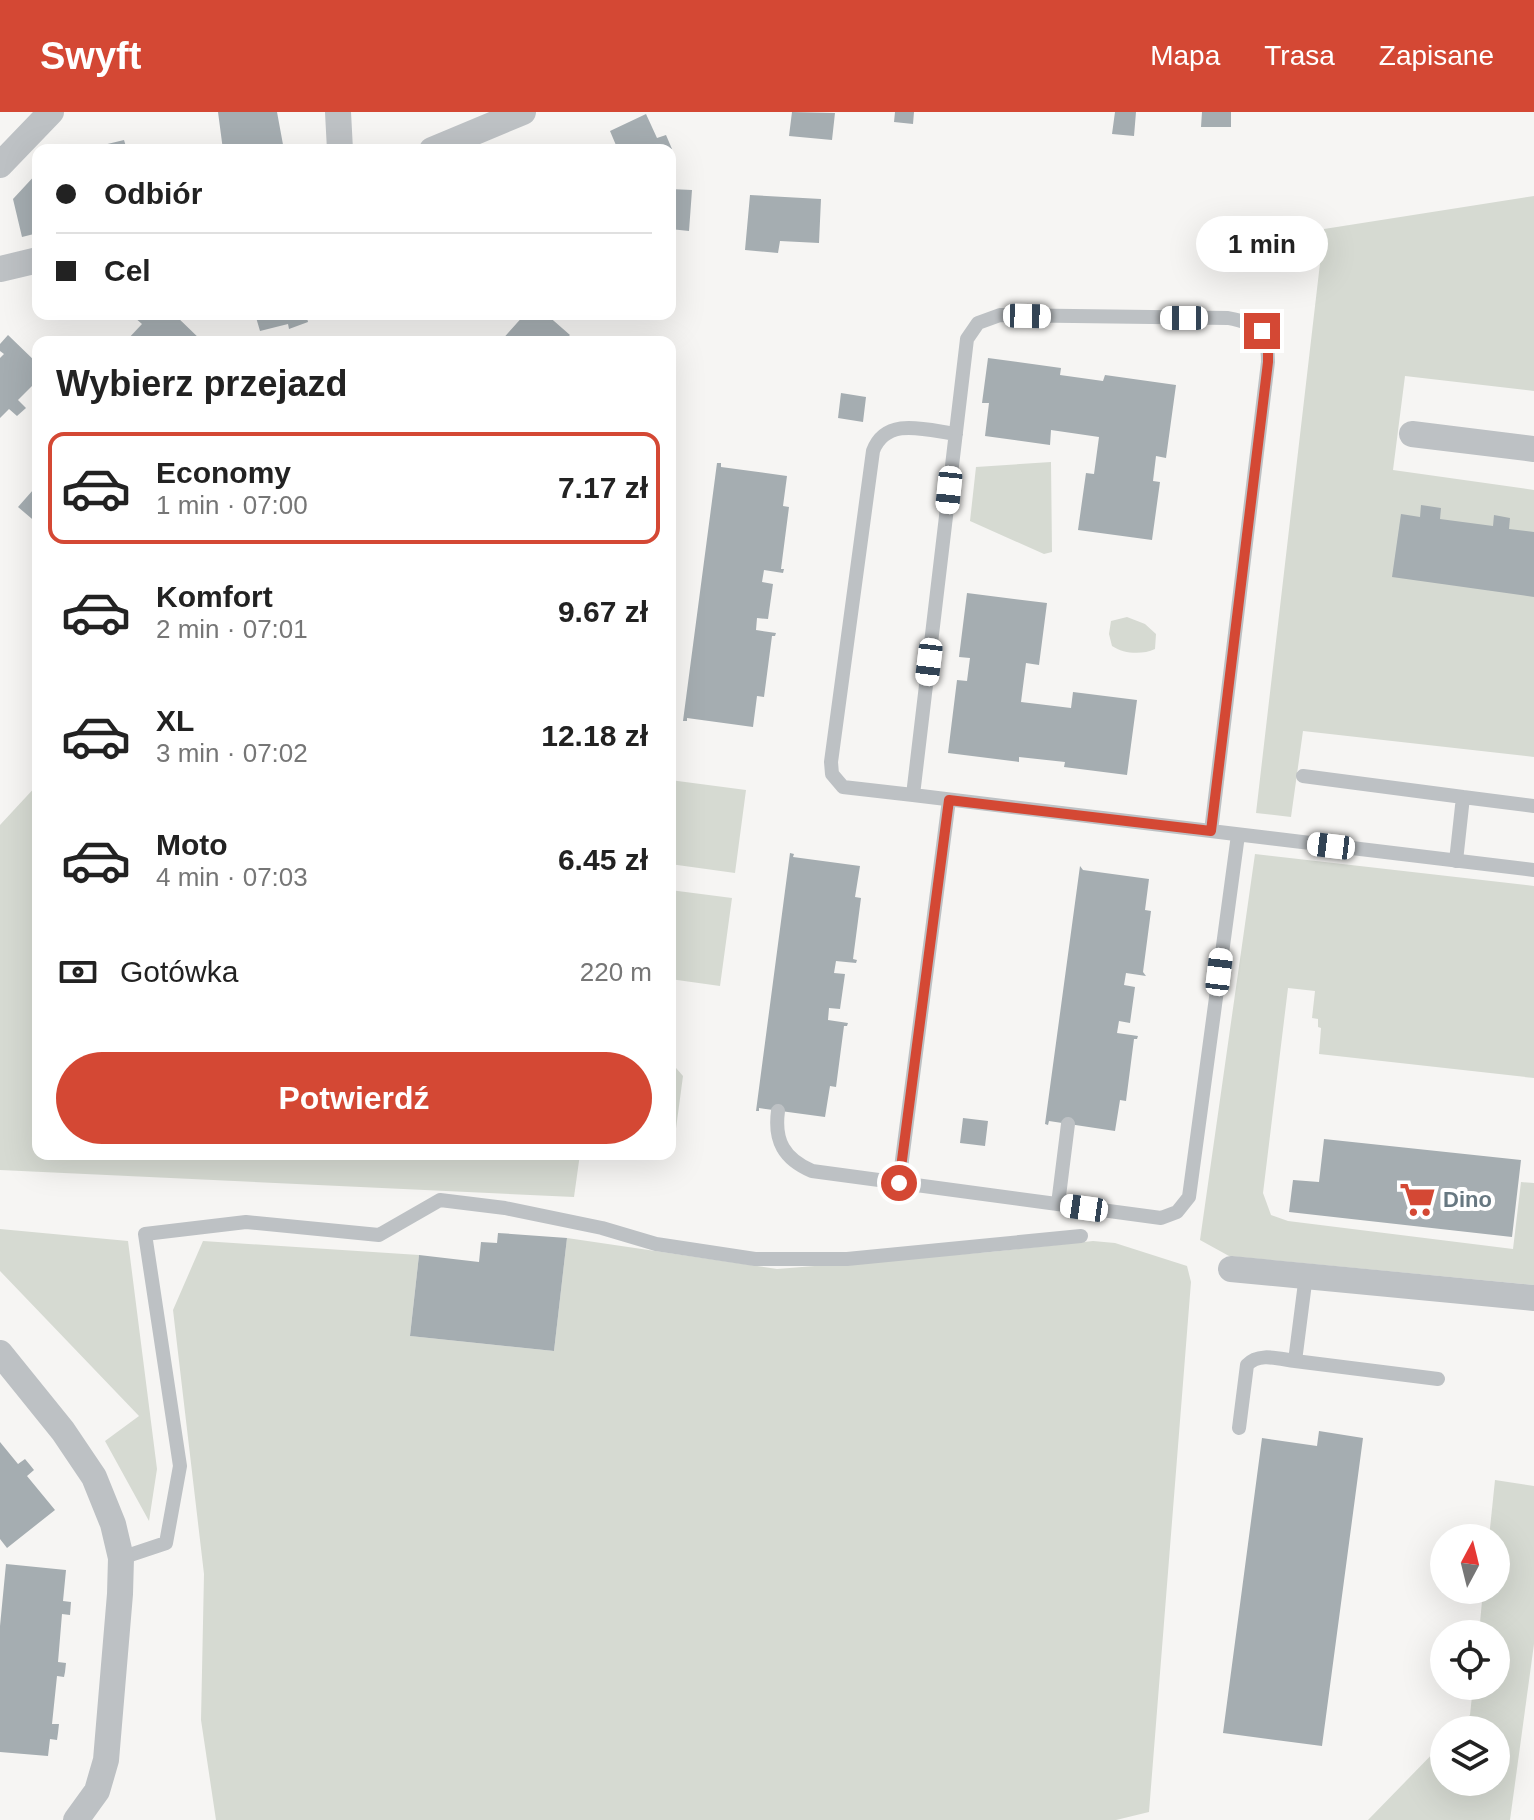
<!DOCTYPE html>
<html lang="pl">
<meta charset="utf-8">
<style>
:root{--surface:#fff;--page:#f6f6f6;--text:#222;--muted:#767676;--line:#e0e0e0;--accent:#d44834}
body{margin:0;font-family:Arial,sans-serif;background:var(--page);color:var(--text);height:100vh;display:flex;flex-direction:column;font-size:30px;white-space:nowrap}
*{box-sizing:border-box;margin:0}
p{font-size:26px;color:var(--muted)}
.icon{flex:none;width:44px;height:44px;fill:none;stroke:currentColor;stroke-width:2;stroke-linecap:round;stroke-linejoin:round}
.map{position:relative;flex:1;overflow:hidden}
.details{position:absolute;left:32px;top:224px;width:644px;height:824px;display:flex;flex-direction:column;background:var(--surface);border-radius:16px;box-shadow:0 8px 32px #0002}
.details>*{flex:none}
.hud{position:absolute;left:32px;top:32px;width:644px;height:176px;border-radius:16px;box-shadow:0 8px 32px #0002;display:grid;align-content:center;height:176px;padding:0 24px;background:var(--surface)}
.needle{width:52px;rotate:7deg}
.fabs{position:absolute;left:1430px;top:1412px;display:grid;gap:16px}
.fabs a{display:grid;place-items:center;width:80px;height:80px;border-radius:50%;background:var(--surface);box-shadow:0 8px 32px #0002;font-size:40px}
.end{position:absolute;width:36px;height:36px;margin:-18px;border:10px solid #d44834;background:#fff;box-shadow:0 0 0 4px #fff}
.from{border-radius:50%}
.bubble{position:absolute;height:56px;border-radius:28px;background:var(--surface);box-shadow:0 8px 32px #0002;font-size:26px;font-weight:700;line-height:56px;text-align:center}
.car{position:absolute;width:24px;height:48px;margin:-24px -12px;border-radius:10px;box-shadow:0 0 6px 2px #0007;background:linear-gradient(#fff 24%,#345 0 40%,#fff 0 76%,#345 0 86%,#fff 0)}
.hud b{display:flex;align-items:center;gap:28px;height:76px;font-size:30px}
.hud b+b{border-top:2px solid var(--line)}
.hud i{width:20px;height:20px;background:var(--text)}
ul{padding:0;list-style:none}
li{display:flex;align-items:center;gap:24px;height:112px;margin:0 16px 12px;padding:0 8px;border:4px solid transparent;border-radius:16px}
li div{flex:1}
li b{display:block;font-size:30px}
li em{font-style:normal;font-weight:700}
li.active{border-color:var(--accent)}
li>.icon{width:72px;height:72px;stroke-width:1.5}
h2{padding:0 24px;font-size:36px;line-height:96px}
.pay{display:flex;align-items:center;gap:20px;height:88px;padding:0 24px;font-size:30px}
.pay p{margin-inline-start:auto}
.cta{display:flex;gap:16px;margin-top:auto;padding:16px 24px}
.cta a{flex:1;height:92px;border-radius:48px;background:var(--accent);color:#fff;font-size:32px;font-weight:700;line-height:92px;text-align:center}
header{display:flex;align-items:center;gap:48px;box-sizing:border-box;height:112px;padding:0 40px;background:var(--accent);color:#fff}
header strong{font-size:38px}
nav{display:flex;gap:44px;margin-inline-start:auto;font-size:28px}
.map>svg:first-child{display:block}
</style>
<header>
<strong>Swyft</strong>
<nav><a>Mapa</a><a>Trasa</a><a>Zapisane</a></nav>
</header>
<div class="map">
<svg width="1534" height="1708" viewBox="0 0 1534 1708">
<rect width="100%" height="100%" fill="#f6f5f3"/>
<path fill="#d6dad2" d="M 1534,84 L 1534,279 L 1405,264 L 1393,358 L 1534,378 L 1534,645 L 1303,619 L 1291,705 L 1256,701 L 1324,117 Z
M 1051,350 L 1052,440 L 1044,442 L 970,409 L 976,355 Z
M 1127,505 L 1145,512 L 1156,522 L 1155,537 C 1142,543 1124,542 1112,534 L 1109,522 L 1111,509 Z
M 670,668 L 746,678 L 735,761 L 670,752 Z
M 38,672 L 38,1042 L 580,1042 L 574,1085 L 0,1058 L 0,713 Z
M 1255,742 L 1534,774 L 1534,966 L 1319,942 L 1321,916 L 1318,915 L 1318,907 L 1312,906 L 1315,879 L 1288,876 L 1263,1081 L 1271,1103 L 1288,1109 L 1513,1137 L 1521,1070 L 1534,1071 L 1534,1173 L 1229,1144 L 1200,1128 Z
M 670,778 L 732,786 L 720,874 L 670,867 Z
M 670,949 L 683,964 L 673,1039 L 670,1039 Z
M 0,1117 L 128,1129 L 157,1357 L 149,1409 L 105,1329 L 139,1304 L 0,1159 Z
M 567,1126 L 777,1157 L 990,1140 L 1093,1129 L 1115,1131 L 1187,1154 L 1191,1170 L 1149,1700 L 1116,1708 L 216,1708 L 201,1608 L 204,1462 L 173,1198 L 203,1129 L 419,1143 L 410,1224 L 554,1239 Z
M 1495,1368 L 1534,1374 L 1534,1532 L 1510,1708 L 1368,1708 L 1444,1630 L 1444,1670 L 1496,1670 L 1496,1618 L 1455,1618 L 1470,1603 L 1473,1574 L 1496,1574 L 1496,1522 L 1479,1522 L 1483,1478 L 1496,1478 L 1496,1426 L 1489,1426 Z"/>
<path fill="#a5adb1" d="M 218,0 L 277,0 L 284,38 L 223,38 Z
M 792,0 L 835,1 L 832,28 L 789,24 Z
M 895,0 L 914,0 L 913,12 L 894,10 Z
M 1115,0 L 1136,0 L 1134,24 L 1112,22 Z
M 1202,0 L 1231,0 L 1231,15 L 1201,15 Z
M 646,2 L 657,26 L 666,23 L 672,37 L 618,38 L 610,19 Z
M 124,28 L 127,38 L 79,38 L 94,33 L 95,35 Z
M 38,60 L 38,121 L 22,125 L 13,87 Z
M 670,77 L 692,78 L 689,119 L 670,117 Z
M 750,83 L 821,87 L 819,131 L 780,129 L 778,141 L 745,138 Z
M 137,202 L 149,204 L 174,202 L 203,230 L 129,230 L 127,228 L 142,212 L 134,205 Z
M 255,202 L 306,202 L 308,210 L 289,217 L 288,212 L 260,219 Z
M 525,202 L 546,202 L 570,223 L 563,230 L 500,230 Z
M 8,223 L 38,252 L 38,268 L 18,288 L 26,296 L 17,304 L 9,297 L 0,306 L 0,246 L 4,242 L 0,239 L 0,232 Z
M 988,246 L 1061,256 L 1060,263 L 1103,269 L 1105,263 L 1176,273 L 1166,346 L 1156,344 L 1153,369 L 1160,370 L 1152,428 L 1078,418 L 1086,361 L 1094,362 L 1099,325 L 1051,318 L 1050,333 L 985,324 L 989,291 L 982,291 Z
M 841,281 L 866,285 L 863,310 L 838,306 Z
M 717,351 L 721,351 L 721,355 L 787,364 L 783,394 L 789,395 L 781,457 L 784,457 L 783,461 L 764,458 L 762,470 L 773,472 L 768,507 L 757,506 L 756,518 L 776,521 L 775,524 L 772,524 L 764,585 L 757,584 L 753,615 L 687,606 L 687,609 L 683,609 Z
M 33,378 L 38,382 L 38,412 L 18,395 Z
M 1421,393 L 1441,396 L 1440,407 L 1493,414 L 1494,403 L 1510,406 L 1509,417 L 1534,420 L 1534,485 L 1392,465 L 1401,402 L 1420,405 Z
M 967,481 L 1047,491 L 1039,553 L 1026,551 L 1021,590 L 1071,596 L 1073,580 L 1137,588 L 1127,663 L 1064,655 L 1065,650 L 1019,645 L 1019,650 L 948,641 L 957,568 L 967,569 L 970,546 L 959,545 Z
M 790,741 L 794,742 L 793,745 L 860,754 L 855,785 L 861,786 L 853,847 L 857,848 L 856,851 L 836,849 L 834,861 L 845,862 L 840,897 L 829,896 L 828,908 L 848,911 L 847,914 L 844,914 L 836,975 L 830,974 L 825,1005 L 759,996 L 759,999 L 756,999 Z
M 1080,754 L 1083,758 L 1149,767 L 1145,798 L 1151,799 L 1143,860 L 1146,864 L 1126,861 L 1124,873 L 1135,875 L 1130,911 L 1119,909 L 1117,921 L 1138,924 L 1137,927 L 1134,927 L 1126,989 L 1120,988 L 1115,1019 L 1049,1009 L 1048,1013 L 1045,1012 Z
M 963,1006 L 988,1009 L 985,1034 L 960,1031 Z
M 1324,1027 L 1521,1048 L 1512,1125 L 1289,1100 L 1293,1068 L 1319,1070 Z
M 498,1121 L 567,1126 L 554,1239 L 410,1224 L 419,1143 L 479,1150 L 481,1130 L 497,1131 Z
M 1319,1319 L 1363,1326 L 1322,1634 L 1223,1621 L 1262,1326 L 1317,1334 Z
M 0,1330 L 18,1352 L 25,1347 L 30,1353 L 34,1358 L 27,1364 L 55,1398 L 7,1436 L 0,1427 Z
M 6,1452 L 66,1458 L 63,1489 L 71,1490 L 70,1503 L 62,1502 L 58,1550 L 66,1551 L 65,1560 L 64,1565 L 57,1564 L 52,1612 L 59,1612 L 58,1621 L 57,1628 L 50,1627 L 48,1644 L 0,1640 L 0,1514 Z"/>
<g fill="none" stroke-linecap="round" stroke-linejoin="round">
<path stroke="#bdc1c4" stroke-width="14" d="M 1303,664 L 1463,685 L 1456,749
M 913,683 L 843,675 L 832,662 L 831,650 L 873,339 C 886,304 926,318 956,322
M 1463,685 L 1534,694
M 1211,719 L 1268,250 C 1268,217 1258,212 1228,206 L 1000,203 L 978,211 L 967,227 L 913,683 C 1120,709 1327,734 1534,758
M 778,999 C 774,1029 784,1047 812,1059 L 1161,1106 L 1177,1100 L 1189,1085 L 1238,723
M 899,1071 L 949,688
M 1058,1092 L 1068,1012
M 1306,1163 L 1295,1249 L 1438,1267
M 1239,1316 L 1247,1253 C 1259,1240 1279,1247 1295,1249
M 121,1446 L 166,1431 L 180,1354 L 145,1122 L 246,1110 L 379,1123 L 440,1088 L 505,1096 L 602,1116 L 656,1132 L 755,1147 L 847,1147 L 1081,1124"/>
<path stroke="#bdc1c4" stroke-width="26" d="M 338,0 L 340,38
M 432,38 L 523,0
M 0,53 L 51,0
M 0,157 L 38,148
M 1412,322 L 1534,337
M 1231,1157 L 1534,1186
M 0,1241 L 63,1319 L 94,1365 L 113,1412 L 121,1446 L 120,1482 L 106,1648 L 97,1679 L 76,1708"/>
</g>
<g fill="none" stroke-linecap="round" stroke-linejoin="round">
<path stroke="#d44834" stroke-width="10" d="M 899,1071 L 949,688 L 1211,719 L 1268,250 L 1268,231 L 1262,219"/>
</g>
<defs>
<symbol id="supermarket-bare" viewBox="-9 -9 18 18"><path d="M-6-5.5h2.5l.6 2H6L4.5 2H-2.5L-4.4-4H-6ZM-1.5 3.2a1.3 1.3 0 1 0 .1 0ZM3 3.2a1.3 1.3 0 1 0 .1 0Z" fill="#d44834" stroke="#fff" stroke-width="2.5" paint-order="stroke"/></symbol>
</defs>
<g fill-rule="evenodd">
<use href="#supermarket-bare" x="1392" y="1062" width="51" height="51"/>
</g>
<g text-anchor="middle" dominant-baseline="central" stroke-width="8" stroke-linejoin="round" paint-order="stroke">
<g font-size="22" font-weight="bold" fill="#677881" stroke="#fff" text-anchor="start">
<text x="1443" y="1087">Dino</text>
</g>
</g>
</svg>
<div class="fabs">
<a><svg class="needle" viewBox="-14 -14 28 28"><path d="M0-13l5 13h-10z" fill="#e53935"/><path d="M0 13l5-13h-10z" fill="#767676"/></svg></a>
<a><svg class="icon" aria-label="locate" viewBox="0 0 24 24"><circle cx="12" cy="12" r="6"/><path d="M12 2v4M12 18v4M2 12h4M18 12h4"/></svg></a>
<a><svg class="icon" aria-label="layers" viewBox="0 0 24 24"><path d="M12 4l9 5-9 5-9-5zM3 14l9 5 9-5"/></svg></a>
</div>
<i class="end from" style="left:899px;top:1071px"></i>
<i class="end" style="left:1262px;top:219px"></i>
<div class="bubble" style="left:1196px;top:104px;width:132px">1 min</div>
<i class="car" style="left:1027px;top:204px;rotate:91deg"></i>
<i class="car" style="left:1184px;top:206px;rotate:270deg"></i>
<i class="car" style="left:949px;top:378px;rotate:186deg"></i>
<i class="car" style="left:929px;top:550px;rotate:187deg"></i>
<i class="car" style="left:1331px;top:734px;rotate:277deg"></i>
<i class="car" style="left:1219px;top:860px;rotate:7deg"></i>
<i class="car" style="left:1084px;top:1096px;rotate:278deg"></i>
<div class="hud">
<b><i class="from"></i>Odbiór</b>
<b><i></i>Cel</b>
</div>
<section class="details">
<h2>Wybierz przejazd</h2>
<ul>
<li class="active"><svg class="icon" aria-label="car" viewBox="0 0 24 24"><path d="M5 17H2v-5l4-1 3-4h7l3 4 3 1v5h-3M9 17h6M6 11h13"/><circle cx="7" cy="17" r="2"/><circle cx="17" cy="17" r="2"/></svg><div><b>Economy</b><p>1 min · 07:00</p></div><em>7.17 zł</em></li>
<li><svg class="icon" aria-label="car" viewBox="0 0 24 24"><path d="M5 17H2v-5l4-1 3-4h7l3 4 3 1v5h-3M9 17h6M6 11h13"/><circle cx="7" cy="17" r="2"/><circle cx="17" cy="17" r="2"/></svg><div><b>Komfort</b><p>2 min · 07:01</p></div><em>9.67 zł</em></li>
<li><svg class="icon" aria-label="car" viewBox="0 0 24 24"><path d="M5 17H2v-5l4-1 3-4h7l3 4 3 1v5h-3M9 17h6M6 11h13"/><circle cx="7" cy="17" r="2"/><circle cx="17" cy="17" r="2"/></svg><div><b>XL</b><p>3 min · 07:02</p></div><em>12.18 zł</em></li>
<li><svg class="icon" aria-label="car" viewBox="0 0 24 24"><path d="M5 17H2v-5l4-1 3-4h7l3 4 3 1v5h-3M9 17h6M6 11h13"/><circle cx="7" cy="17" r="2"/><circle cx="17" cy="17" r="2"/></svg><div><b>Moto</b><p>4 min · 07:03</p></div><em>6.45 zł</em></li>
</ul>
<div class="pay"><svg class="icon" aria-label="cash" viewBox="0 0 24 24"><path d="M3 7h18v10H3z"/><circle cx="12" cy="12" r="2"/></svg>Gotówka<p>220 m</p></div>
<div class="cta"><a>Potwierdź</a></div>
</section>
</div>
